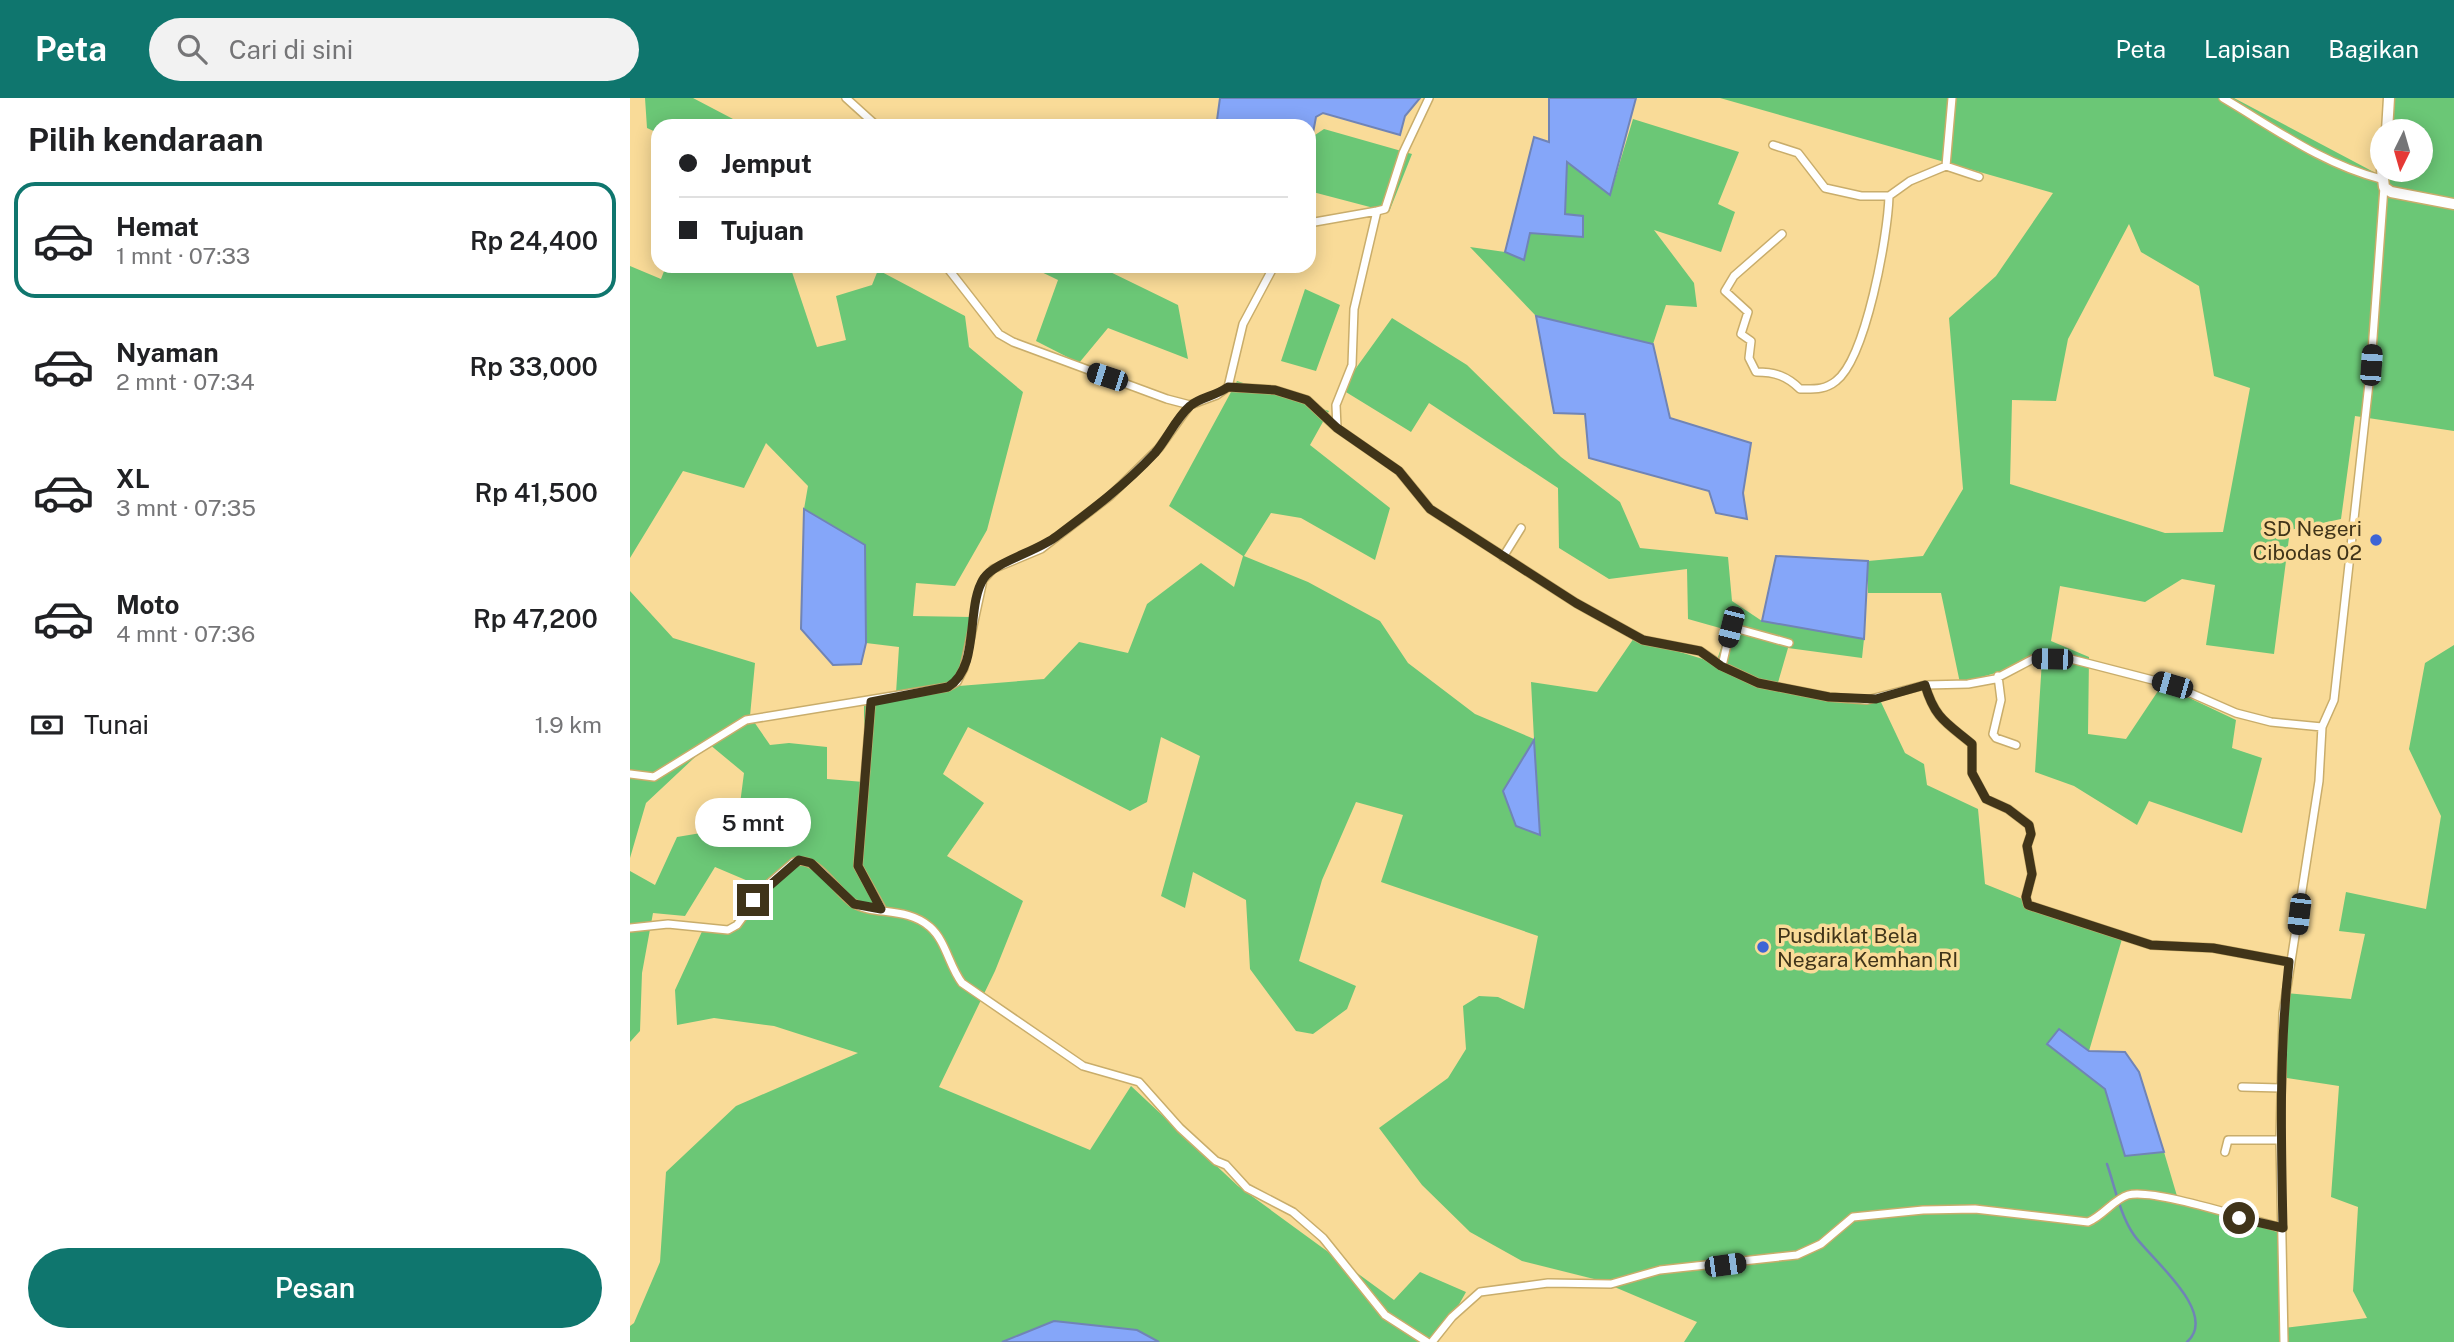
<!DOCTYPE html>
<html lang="id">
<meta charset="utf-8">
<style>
:root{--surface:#fff;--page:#f2f2f2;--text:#202124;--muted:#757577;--line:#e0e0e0;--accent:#0f766e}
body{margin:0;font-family:"Public Sans",sans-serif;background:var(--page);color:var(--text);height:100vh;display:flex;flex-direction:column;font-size:26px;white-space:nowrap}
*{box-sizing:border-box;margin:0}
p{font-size:23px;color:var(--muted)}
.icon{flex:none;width:38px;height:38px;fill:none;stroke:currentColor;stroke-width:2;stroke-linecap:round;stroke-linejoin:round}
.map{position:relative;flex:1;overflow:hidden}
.sheet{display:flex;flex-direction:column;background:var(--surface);width:630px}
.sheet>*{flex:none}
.banner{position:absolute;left:21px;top:21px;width:665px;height:154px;border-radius:21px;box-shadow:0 4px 18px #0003;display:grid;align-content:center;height:154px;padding:0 28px;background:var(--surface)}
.needle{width:46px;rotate:185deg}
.buttons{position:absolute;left:1740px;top:21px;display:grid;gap:14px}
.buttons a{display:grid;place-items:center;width:63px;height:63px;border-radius:50%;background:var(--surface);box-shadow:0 4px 18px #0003;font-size:35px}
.end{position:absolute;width:32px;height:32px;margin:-16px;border:9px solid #403419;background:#fff;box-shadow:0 0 0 4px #fff}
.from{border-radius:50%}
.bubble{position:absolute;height:49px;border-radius:24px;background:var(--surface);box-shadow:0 4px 18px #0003;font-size:23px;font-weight:600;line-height:49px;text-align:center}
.car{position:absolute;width:21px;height:42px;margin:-21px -10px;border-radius:9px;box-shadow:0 0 5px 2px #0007;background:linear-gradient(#222 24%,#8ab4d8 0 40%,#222 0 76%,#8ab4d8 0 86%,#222 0)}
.banner b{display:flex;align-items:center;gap:24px;height:66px;font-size:26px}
.banner b+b{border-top:2px solid var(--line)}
.banner i{width:18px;height:18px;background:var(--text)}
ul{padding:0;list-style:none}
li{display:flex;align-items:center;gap:21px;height:116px;margin:0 14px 10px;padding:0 14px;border:4px solid transparent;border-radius:21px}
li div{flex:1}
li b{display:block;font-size:26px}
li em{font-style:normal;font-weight:600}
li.active{border-color:var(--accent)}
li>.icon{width:63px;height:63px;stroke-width:1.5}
h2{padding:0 28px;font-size:32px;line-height:84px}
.pay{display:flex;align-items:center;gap:18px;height:77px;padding:0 28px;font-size:26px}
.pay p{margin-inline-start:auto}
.cta{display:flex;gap:14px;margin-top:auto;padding:14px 28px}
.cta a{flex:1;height:80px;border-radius:42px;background:var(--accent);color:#fff;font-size:28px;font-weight:600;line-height:80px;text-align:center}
header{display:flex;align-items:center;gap:42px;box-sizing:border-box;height:98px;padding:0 35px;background:var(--accent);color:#fff}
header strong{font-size:33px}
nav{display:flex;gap:38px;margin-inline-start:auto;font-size:24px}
.search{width:490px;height:63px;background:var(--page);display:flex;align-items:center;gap:18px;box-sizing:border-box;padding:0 24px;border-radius:38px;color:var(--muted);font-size:26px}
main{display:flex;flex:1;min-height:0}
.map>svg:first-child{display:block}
</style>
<header>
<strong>Peta</strong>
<div class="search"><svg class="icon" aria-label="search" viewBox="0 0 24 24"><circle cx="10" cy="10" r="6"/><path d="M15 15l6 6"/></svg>Cari di sini</div>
<nav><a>Peta</a><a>Lapisan</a><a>Bagikan</a></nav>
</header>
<main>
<section class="sheet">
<h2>Pilih kendaraan</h2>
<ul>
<li class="active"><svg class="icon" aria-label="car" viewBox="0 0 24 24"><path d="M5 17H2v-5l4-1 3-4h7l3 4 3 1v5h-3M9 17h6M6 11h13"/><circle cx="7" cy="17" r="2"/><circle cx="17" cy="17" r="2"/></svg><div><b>Hemat</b><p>1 mnt · 07:33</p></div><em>Rp 24,400</em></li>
<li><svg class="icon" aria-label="car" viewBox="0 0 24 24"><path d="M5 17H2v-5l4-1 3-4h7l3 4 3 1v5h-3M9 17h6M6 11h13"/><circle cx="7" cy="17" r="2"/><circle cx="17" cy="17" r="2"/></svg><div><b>Nyaman</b><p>2 mnt · 07:34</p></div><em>Rp 33,000</em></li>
<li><svg class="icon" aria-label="car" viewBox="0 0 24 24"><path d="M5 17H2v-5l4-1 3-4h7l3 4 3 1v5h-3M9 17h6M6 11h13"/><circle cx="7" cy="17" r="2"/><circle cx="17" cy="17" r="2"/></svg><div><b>XL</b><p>3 mnt · 07:35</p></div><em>Rp 41,500</em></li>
<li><svg class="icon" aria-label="car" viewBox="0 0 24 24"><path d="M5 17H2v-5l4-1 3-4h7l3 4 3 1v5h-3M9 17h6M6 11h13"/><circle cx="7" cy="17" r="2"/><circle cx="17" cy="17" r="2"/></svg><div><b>Moto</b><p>4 mnt · 07:36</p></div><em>Rp 47,200</em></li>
</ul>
<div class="pay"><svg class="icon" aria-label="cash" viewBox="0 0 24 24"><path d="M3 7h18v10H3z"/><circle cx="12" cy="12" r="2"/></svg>Tunai<p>1.9 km</p></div>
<div class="cta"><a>Pesan</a></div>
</section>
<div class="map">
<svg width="1824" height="1244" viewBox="0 0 1824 1244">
<rect width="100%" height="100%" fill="#f9db98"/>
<path fill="#6bc776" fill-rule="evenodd" d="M 15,0 L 63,0 L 103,21 L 99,28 L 28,28 L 28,35 L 17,30 Z
M 1090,0 L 1604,0 L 1755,80 L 1756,72 L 1790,72 L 1790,33 L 1759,33 L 1761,0 L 1824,0 L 1824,333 L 1725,318 L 1711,421 L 1660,432 L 1644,556 L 1576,547 L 1585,487 L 1552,481 L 1515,504 L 1430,488 L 1421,543 L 1459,559 L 1458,636 L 1496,641 L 1532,587 L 1606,622 L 1602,650 L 1632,660 L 1612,735 L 1519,703 L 1507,727 L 1444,688 L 1405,674 L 1412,562 L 1330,585 L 1311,495 L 1238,495 L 1238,463 L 1293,458 L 1333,391 L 1319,220 L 1366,178 L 1423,95 ZM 1499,126 L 1511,154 L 1569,188 L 1584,278 L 1620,290 L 1593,434 L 1535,435 L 1380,386 L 1382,302 L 1426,303 L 1438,241 Z
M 1003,21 L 1109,54 L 1088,106 L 1105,114 L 1091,154 L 1024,132 L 1064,185 L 1067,209 L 1036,207 L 1023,246 L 906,218 L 840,149 L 875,154 L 894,162 L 900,135 L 935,116 L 937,63 L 980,97 Z
M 694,31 L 782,56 L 759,114 L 679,93 L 679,41 Z
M 0,168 L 31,181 L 36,168 L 160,168 L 187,249 L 216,242 L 206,198 L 242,187 L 248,172 L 335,218 L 339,249 L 393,294 L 357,432 L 325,488 L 286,485 L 283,518 L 341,519 L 329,588 L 414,581 L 449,544 L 498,555 L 517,506 L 571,465 L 604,489 L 613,458 L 539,408 L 607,283 L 699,313 L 680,347 L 760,410 L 745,462 L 671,420 L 641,415 L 614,458 L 678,484 L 750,523 L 778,565 L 845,616 L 904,641 L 901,584 L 967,594 L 1004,540 L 1086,565 L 1097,532 L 1058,521 L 1057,471 L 979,481 L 929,450 L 928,390 L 799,305 L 781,334 L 711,291 L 762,220 L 837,267 L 931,359 L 990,404 L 1010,450 L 1098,459 L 1102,503 L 1132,523 L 1234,541 L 1232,560 L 1158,550 L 1147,588 L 1250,602 L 1275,655 L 1294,666 L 1297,687 L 1348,711 L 1355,786 L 1492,841 L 1459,953 L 1430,932 L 1417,946 L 1475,991 L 1495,1058 L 1534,1054 L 1547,1098 L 1647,1134 L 1654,1230 L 1737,1220 L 1723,1193 L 1728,1109 L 1701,1099 L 1709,988 L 1657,980 L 1655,895 L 1721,901 L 1735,836 L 1709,833 L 1716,794 L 1796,811 L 1811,718 L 1779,651 L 1795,565 L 1824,547 L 1824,1244 L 1054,1244 L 1067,1224 L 968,1182 L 892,1163 L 840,1134 L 792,1087 L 749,1030 L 818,980 L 836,951 L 833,908 L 849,898 L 868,899 L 894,911 L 908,838 L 751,784 L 773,717 L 726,704 L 692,782 L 669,863 L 726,888 L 717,911 L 683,936 L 666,933 L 620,871 L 616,802 L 563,774 L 555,810 L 531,798 L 570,658 L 531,639 L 517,704 L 500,713 L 338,629 L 313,676 L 354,705 L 317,758 L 393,803 L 365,873 L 309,989 L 460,1052 L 501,988 L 608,1088 L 764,1202 L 790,1174 L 836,1194 L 808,1244 L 529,1244 L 507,1232 L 424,1223 L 372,1244 L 0,1244 L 0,1228 L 4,1225 L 30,1164 L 36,1074 L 106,1008 L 228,955 L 144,928 L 84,920 L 47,927 L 45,892 L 75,827 L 108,832 L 139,792 L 85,769 L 55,818 L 23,815 L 12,875 L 10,933 L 0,944 L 0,773 L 25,787 L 47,739 L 107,729 L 114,675 L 79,646 L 16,705 L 0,760 L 0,493 L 43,540 L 125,565 L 120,618 L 140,647 L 159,645 L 197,649 L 197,681 L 234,684 L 234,604 L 266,595 L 269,549 L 236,545 L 235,447 L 174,411 L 178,388 L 136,345 L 114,390 L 53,373 L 0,460 Z
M 399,168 L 468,168 L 548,207 L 558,261 L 478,230 L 449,265 L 406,243 L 428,182 Z
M 675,191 L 710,207 L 686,273 L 651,263 Z"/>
<path fill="#85a6f9" stroke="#7084b6" stroke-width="2" d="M 590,0 L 790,0 L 775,18 L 770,37 L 693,15 L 686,19 L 683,35 L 679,39 L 679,28 L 592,28 L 587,22 Z
M 919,0 L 1006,0 L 980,97 L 937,64 L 935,116 L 953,118 L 953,139 L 900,135 L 894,162 L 875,154 L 904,39 L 919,44 Z
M 906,218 L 1023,246 L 1040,320 L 1121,345 L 1113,395 L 1117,421 L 1086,415 L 1079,393 L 959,360 L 955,316 L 924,315 Z
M 174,411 L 235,447 L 236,545 L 231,566 L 203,567 L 171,531 Z
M 1146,458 L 1238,463 L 1234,541 L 1132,523 Z
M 904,642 L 910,737 L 886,728 L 873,693 Z
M 1429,931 L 1459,953 L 1495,954 L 1509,974 L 1534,1054 L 1495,1058 L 1475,991 L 1417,946 Z
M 424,1223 L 507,1232 L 529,1244 L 372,1244 Z"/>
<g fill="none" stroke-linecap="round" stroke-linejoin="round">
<path stroke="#7084b6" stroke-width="2.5" d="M 1477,1066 C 1485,1089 1490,1117 1504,1137 C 1519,1159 1590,1215 1557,1244"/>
<defs>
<path id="minor" d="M 216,0 L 247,28
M 1593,0 C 1644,30 1692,66 1751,81
M 1143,47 L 1168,55 L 1195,90 L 1231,98 L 1259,98 L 1280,83 L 1316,68 L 1349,79
M 1316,68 L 1322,0
M 679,125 L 747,113
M 1152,136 L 1104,178 L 1095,193 L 1118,214 L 1111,236 L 1121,243 L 1119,260 L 1126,274 C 1145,274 1157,278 1170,291 C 1184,291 1195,292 1206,283 C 1236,260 1258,137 1259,98
M 316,168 L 369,236 L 383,244 L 537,301 L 560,307
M 598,289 L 645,292 L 677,302 L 707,330 L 769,373 L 800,411 L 946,505 L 1013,542 L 1070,553 L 1092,568 L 1128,585 L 1199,599 L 1237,602 L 1295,587 L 1338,586 L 1365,581 L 1403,561 L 1441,561 L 1542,587 L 1606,615 L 1641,624 L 1692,629
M 707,330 L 706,307 L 722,267 L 724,211 L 747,113 L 755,111 L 773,55 L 799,0
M 873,459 L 891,430
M 1092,568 L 1101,529 L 1159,545
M 1368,578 L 1371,602 L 1363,636 L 1366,640 L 1386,647
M 1295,587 C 1305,621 1317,625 1342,646 L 1342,675 L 1356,701 L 1378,711 L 1399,727 L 1401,736 L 1397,748 L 1402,776 L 1396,799 L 1398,807 L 1521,847 L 1583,850 L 1659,864
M 241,604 L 228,768 L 252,811
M 0,676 L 24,679 L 116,622 L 318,589 L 327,584 L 334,570 L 353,482 L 363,471 L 411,451 L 480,398 L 529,350 L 560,307 L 587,297 L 598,289 L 613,226 L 644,168
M 0,830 L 38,826 L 98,832 L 107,827 L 134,790 L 164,764 C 187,756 206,794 223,805 C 243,818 276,808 300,829 C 316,843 319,868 332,885 L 453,968 L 509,984 L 550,1030 L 586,1063 L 596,1067 L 617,1090 L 663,1114 L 693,1140 L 755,1217 L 797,1244
M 1612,989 L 1651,990
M 1595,1054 L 1598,1042 L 1650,1042
M 802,1244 L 822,1219 L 850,1194 L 918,1185 L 981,1186 L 1030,1172 L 1167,1157 L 1191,1146 L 1223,1119 L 1293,1112 L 1345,1111 L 1458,1124 C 1473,1118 1484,1101 1498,1097 C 1524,1090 1622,1123 1653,1130
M 1654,1244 L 1650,1042 L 1653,915 L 1689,683 L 1692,629 L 1704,602 L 1741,267 L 1754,89"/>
<path id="secondary" d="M 1757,33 L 1759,0
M 1752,72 L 1754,89 L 1761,94 L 1824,106"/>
</defs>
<use href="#minor" stroke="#c9ad6b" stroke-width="10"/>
<use href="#secondary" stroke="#c9ad6b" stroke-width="13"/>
<use href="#minor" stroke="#fff" stroke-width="7"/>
<use href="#secondary" stroke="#fff" stroke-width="10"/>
</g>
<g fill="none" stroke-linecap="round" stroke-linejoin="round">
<path stroke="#403419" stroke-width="9" d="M 123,802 L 169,762 L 181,765 L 224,806 L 251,811 L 228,768 L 241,604 L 318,589 C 351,569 335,508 354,480 C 365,464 408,453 427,438 C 462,412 495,387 525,355 C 537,341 546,320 560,308 C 570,299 586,298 598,289 L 645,292 L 677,302 L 707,330 L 769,373 L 800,411 L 946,505 L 1013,542 L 1070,553 L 1091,568 L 1128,585 L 1199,599 L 1246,601 L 1295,587 C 1305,621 1317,625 1342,646 L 1342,675 L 1356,701 L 1378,711 L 1399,727 L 1401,736 L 1397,748 L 1402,776 L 1396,799 L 1398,807 L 1521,847 L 1583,850 L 1659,864 C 1649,953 1651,1041 1653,1130 L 1609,1120"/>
</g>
<g fill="#3e64d5" stroke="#f9db98" stroke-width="2.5">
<circle cx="1746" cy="442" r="7"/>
<circle cx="1133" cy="849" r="7"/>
</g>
<g text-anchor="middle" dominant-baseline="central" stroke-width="7" stroke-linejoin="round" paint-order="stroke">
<g font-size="21" fill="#403419" stroke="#f9db98" text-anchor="end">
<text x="1732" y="430">SD Negeri<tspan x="1732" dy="24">Cibodas 02</tspan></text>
<text x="1147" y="837" text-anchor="start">Pusdiklat Bela<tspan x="1147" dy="24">Negara Kemhan RI</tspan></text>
</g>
</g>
</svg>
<div class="buttons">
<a><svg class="needle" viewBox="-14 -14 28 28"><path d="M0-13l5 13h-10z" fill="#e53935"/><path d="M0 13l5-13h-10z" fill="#757577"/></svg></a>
</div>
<i class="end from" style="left:1609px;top:1120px"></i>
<i class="end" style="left:123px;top:802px"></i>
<div class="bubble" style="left:65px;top:700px;width:116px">5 mnt</div>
<i class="car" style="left:1741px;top:267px;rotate:4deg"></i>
<i class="car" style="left:477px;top:279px;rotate:288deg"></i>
<i class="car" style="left:1101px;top:529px;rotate:194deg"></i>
<i class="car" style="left:1422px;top:561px;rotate:271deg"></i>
<i class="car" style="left:1542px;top:587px;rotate:286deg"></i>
<i class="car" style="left:1669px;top:816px;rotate:187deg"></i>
<i class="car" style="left:1095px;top:1167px;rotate:82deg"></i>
<div class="banner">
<b><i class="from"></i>Jemput</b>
<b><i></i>Tujuan</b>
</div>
</div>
</main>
